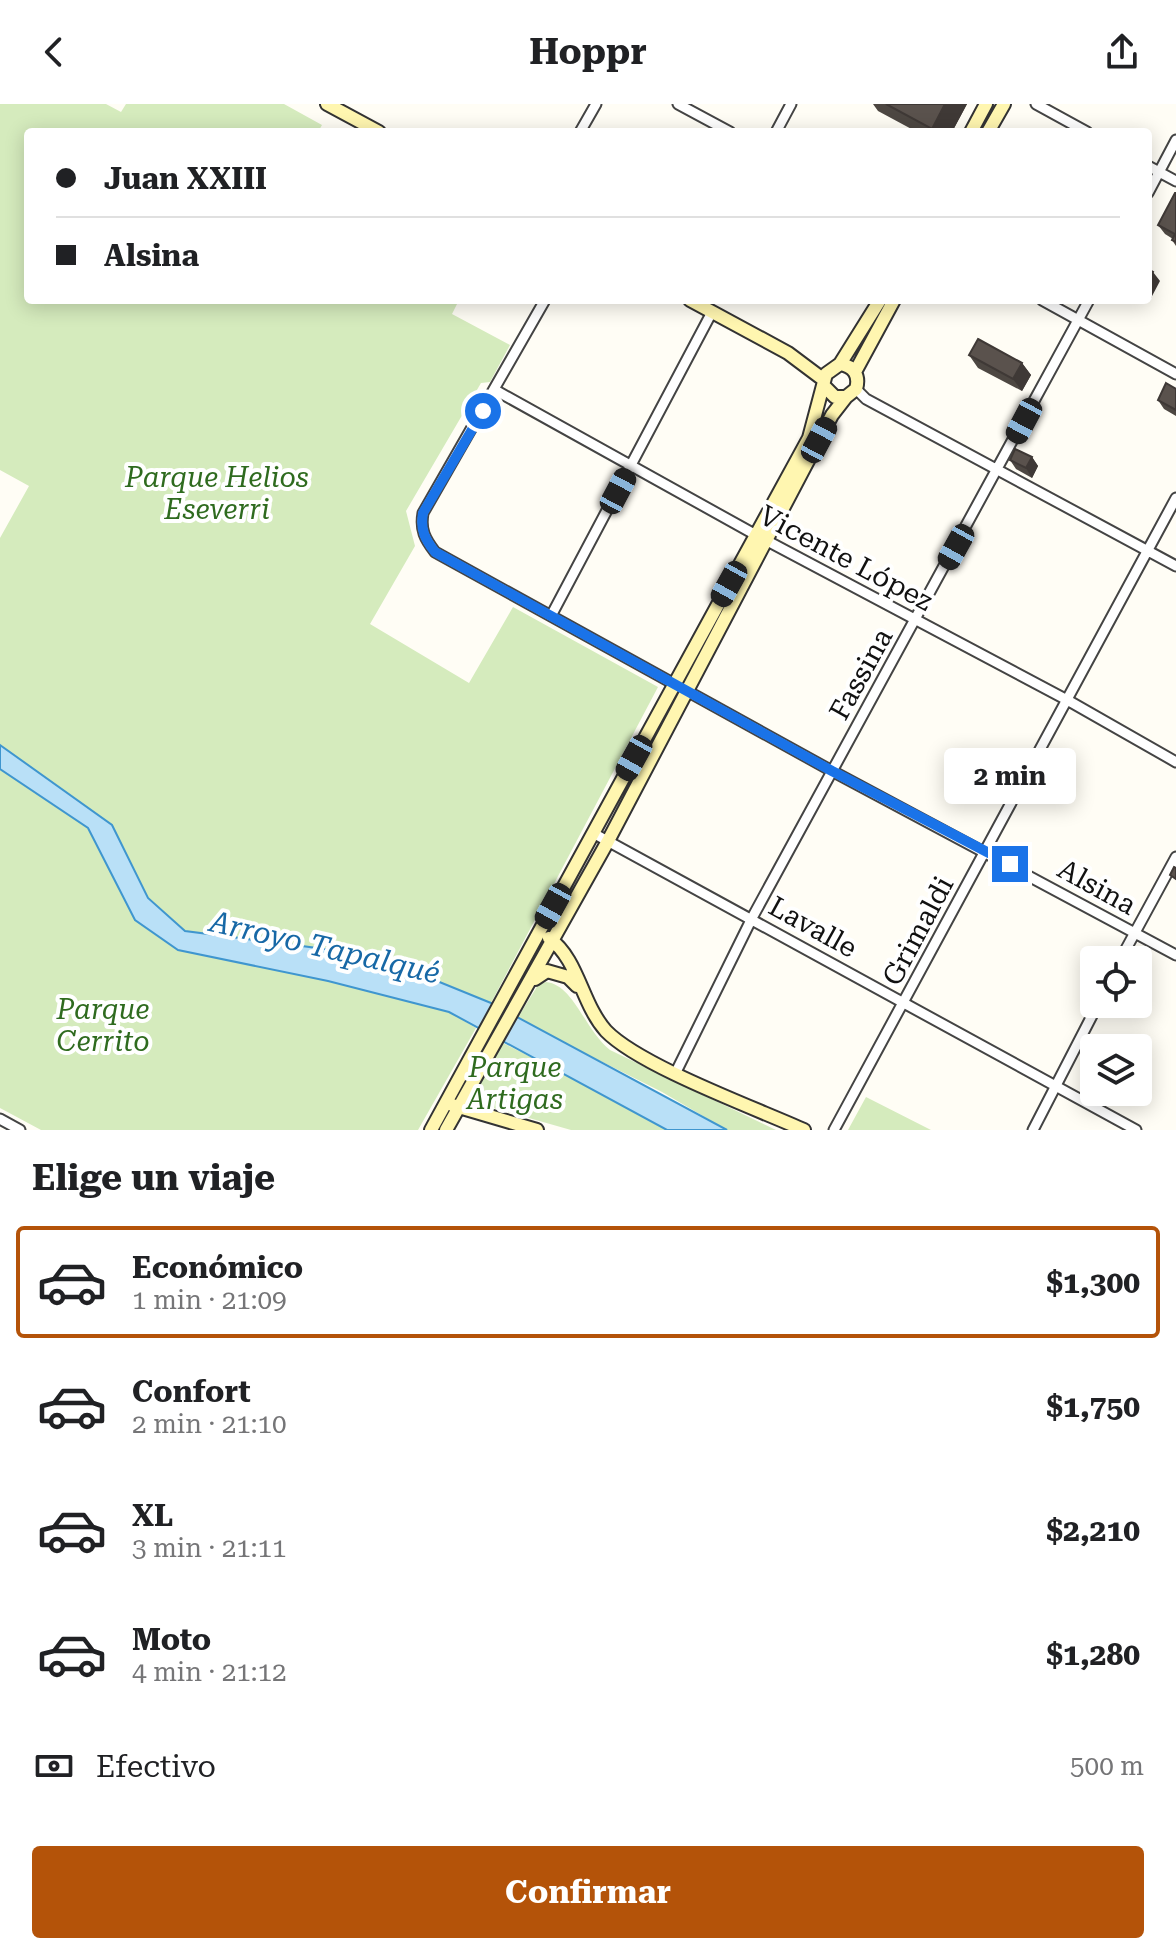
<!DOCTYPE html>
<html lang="es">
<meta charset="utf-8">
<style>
:root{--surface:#fff;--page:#f6f6f6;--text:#202124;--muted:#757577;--line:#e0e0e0;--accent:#b45309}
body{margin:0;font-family:"Roboto Serif",serif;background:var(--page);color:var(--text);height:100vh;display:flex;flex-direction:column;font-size:30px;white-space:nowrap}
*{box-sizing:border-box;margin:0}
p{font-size:26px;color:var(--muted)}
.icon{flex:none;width:44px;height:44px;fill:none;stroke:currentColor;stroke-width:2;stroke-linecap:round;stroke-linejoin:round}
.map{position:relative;height:1026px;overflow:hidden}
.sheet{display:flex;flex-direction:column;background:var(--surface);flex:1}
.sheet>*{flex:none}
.guide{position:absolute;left:24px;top:24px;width:1128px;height:176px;border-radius:8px;box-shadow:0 4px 20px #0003;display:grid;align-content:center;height:176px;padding:0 32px;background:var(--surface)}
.tools{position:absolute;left:1080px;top:842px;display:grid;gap:16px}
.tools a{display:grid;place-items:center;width:72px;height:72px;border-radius:8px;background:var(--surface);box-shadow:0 4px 20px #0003;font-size:40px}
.end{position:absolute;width:36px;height:36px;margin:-18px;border:10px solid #1a73e8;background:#fff;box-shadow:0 0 0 4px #fff}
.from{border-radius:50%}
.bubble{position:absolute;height:56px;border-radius:8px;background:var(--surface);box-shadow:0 4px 20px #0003;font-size:26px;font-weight:700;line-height:56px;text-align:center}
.car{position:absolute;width:24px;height:48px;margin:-24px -12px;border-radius:10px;box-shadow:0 0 6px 2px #0007;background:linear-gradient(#222 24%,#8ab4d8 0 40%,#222 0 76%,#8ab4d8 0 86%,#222 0)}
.guide b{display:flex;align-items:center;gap:28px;height:76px;font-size:30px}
.guide b+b{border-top:2px solid var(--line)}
.guide i{width:20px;height:20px;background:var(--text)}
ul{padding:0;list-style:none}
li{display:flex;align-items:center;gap:24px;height:112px;margin:0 16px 12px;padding:0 16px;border:4px solid transparent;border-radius:8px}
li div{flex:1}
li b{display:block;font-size:30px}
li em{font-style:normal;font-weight:700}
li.on{border-color:var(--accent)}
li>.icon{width:72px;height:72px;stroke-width:1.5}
h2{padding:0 32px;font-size:36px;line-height:96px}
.pay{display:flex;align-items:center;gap:20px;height:88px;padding:0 32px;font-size:30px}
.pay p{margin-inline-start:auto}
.cta{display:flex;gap:16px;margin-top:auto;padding:16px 32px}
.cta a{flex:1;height:92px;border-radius:8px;background:var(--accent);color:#fff;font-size:32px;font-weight:700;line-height:92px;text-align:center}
header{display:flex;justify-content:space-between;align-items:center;height:104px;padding:0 32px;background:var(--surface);font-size:36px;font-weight:700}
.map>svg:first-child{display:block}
</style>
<header><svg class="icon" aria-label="back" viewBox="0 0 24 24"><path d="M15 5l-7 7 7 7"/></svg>Hoppr<svg class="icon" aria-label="share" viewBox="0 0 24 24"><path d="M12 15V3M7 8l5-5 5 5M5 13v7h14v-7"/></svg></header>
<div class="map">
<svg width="1176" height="1026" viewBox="0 0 1176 1026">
<rect width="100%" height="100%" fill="#fffdf5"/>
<path fill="#d5ebbd" d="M 0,0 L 106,0 L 121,8 L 126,0 L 284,0 L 322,21 L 318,28 L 28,28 L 28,196 L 459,196 L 452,210 L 510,241 L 490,278 L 481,279 L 406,407 L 415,442 L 370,520 L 469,579 L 513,503 L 658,583 L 491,899 L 437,877 L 325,845 L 185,827 L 148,794 L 112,721 L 0,641 L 0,434 L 29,382 L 0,366 Z
M 0,665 L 88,724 L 135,816 L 328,877 L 449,908 L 476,924 L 418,1026 L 41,1026 L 0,1004 Z
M 546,878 C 574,881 584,925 610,946 L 776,1026 L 727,1026 L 662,988 L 517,915 L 538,881 Z
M 503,939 L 622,999 L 667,1026 L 571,1026 L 476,999 L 473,989 Z
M 866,993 L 931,1026 L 848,1026 Z"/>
<path fill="#b9e0f7" stroke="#3f96cf" stroke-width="2" d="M 0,641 L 112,721 L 148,794 L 185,827 L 325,845 L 437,877 L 491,899 L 727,1026 L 667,1026 L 449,908 L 328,877 L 178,846 L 135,816 L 88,724 L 0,665 Z"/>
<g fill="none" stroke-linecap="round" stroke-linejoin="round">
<defs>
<path id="street" d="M 678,0 L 730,28
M 1036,0 L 1087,28
M 580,28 L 596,0
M 776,28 L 791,0
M 1148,62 L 1176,77
M 1148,89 L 1176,36
M 545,196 L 423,409 C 420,426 425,435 435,448 L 832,667 L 1176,851
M 1042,196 L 1176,270
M 856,285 L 866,295 L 1176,462
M 495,286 L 756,431 L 1069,597 L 1176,658
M 551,512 L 712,208
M 593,729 L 1136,1026
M 1120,856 L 1176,753
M 676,968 L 752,814 L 1089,196
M 0,1015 L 20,1026
M 834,1026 L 1176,394
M 1033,1026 L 1098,900"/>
<path id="secondary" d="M 327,0 L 379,28
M 971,28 L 986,0
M 988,28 L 1004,0
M 690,196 L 788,249 L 824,276
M 840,260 L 880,196
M 855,268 L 894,196
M 549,834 C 579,856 581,899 606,927 C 640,962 755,1004 804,1026
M 535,875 L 547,867 L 568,873 L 577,882
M 452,1001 L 537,1026
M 431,1026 L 809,334 L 826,270 L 840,260 C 854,262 860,272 856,285 L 846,293 L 835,293 L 824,282
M 446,1026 L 608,737 L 832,311 L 846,293"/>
</defs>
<use href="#street" stroke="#444" stroke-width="13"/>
<use href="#secondary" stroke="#333" stroke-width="16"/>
<use href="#street" stroke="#fff" stroke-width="9"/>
<use href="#secondary" stroke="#fff6b0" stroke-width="12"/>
</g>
<path fill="#4d4742" d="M 873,0 L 967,0 L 952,28 L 917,28 L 878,7 Z
M 1176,89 L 1176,142 L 1172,136 L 1173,135 L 1165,130 L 1158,121 Z
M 969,251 L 1022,259 L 1031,271 L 1022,287 L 978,264 Z
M 1176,285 L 1176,312 L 1164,305 L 1158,296 Z
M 1032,353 L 1038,362 L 1032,374 L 1016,365 L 1010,356 Z"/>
<path fill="#3f3936" d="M 945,0 L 967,0 L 952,28 L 934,28 L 932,25 Z
M 1153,168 L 1160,177 L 1151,194 L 1148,190 L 1148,178 Z
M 1022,259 L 1031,271 L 1022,287 L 1013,275 Z
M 1032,353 L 1038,362 L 1032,374 L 1026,364 Z"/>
<path fill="#5a524d" stroke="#3f3936" stroke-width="2" d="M 886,0 L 945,0 L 932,25 Z
M 1175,89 L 1176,89 L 1176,138 L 1172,136 L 1175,130 L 1158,121 Z
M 1148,165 L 1153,168 L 1148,178 Z
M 978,235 L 1022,259 L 1013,275 L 969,251 Z
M 1166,279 L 1176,285 L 1176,306 L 1158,296 Z
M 1015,345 L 1032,353 L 1026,364 L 1010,356 Z
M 1174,763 L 1176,764 L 1176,775 L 1170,771 Z"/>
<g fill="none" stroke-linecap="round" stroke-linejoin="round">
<path stroke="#1a73e8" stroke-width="10" d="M 483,307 L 423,409 C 420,426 425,435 435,448 L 832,667 L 1010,760"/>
</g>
<g text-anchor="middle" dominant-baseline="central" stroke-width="8" stroke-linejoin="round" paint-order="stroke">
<g font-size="28" font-style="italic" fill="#2f6b1f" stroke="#fff">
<text x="217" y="373">Parque Helios<tspan x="217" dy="32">Eseverri</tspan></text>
<text x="103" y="905">Parque<tspan x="103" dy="32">Cerrito</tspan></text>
<text x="515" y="963">Parque<tspan x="515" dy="32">Artigas</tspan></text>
</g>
<g font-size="28" fill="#111" stroke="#fff">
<text transform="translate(846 454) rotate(28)">Vicente López</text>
<text transform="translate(861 570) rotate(-61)">Fassina</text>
<text transform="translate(1097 783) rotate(29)">Alsina</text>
<text transform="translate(813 823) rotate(29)">Lavalle</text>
<text transform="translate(918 827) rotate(-62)">Grimaldi</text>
</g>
<g font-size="30" font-style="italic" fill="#1768a6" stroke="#fff">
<text transform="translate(325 843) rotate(13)">Arroyo Tapalqué</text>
</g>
</g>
</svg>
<div class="tools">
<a><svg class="icon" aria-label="locate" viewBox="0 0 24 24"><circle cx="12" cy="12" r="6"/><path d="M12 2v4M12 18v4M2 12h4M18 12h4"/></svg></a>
<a><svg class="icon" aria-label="layers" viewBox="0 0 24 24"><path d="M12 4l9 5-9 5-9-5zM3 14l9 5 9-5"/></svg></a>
</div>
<i class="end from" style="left:483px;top:307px"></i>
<i class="end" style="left:1010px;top:760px"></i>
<div class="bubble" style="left:944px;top:644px;width:132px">2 min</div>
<i class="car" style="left:1024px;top:317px;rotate:208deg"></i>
<i class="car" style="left:819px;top:336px;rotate:28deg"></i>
<i class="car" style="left:618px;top:387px;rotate:28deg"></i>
<i class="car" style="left:956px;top:443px;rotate:209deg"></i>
<i class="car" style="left:729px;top:480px;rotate:209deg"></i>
<i class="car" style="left:634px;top:654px;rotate:209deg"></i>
<i class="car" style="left:553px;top:802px;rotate:209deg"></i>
<div class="guide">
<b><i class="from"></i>Juan XXIII</b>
<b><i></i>Alsina</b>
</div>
</div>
<section class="sheet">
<h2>Elige un viaje</h2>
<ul>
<li class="on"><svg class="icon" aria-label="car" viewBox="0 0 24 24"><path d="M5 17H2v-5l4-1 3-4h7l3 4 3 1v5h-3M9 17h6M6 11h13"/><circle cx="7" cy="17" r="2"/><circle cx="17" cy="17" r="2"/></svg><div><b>Económico</b><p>1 min · 21:09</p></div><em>$1,300</em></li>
<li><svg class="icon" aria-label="car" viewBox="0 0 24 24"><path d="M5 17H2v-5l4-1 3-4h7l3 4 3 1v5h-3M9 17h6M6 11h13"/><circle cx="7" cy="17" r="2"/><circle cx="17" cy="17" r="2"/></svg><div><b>Confort</b><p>2 min · 21:10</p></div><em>$1,750</em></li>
<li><svg class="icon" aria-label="car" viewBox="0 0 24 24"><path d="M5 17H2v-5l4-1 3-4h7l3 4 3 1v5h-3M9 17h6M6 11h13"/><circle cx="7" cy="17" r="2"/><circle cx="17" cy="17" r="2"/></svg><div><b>XL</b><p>3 min · 21:11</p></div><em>$2,210</em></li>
<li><svg class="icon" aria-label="car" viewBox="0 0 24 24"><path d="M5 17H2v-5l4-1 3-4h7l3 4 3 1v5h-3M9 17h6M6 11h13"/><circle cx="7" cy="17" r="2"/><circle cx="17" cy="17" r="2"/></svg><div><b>Moto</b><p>4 min · 21:12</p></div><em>$1,280</em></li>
</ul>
<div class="pay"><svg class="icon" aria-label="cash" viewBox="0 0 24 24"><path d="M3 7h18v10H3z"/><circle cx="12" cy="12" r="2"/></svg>Efectivo<p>500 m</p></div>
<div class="cta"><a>Confirmar</a></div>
</section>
